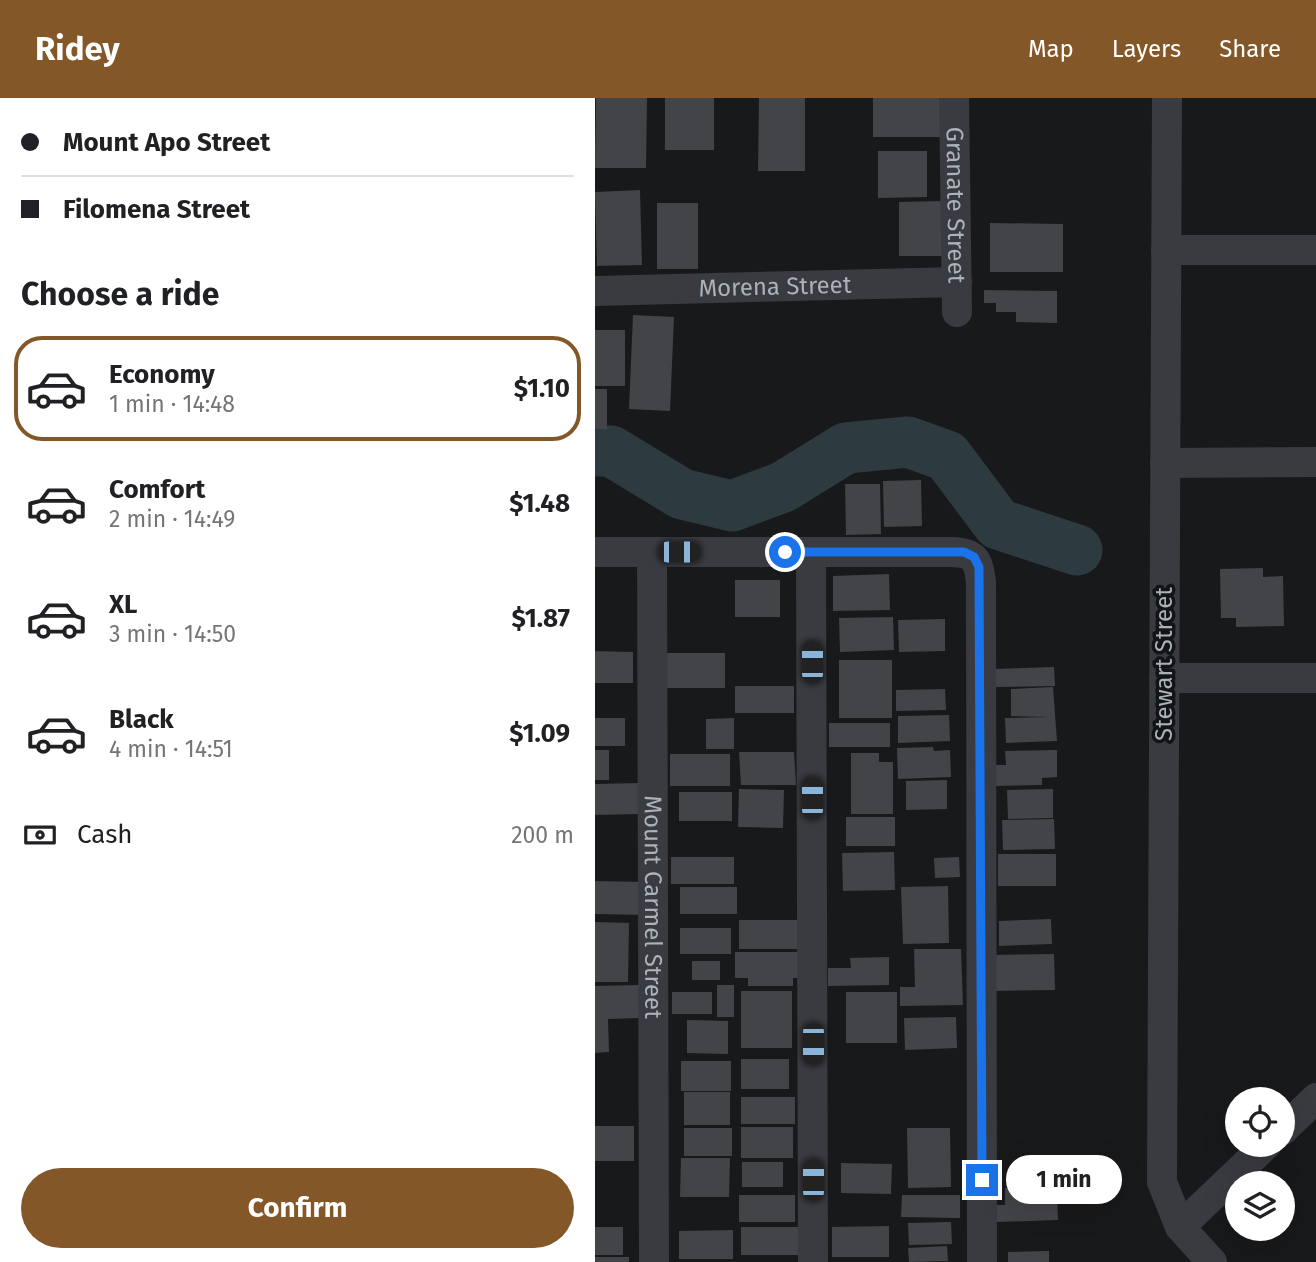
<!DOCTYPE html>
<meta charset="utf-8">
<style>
:root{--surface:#fff;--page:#f6f6f6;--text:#202124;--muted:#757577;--line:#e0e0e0;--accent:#845728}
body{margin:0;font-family:"Fira Sans",sans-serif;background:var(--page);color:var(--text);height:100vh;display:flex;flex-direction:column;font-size:26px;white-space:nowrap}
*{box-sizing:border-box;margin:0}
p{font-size:23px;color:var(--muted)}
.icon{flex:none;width:38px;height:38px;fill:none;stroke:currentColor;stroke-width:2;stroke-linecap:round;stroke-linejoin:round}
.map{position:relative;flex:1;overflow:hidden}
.sheet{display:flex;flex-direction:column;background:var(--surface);width:595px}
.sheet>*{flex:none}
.top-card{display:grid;align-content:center;height:154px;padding:0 21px;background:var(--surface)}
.buttons{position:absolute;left:630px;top:989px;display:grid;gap:14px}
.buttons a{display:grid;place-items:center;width:70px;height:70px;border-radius:50%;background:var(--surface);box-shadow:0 7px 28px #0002;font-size:35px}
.end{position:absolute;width:32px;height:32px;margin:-16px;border:9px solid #1a73e8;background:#fff;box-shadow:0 0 0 4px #fff}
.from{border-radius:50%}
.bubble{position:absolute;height:49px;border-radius:24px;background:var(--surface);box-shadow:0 7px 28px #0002;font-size:23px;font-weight:700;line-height:49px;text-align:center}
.car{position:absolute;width:21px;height:42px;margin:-21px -10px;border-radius:9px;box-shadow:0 0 5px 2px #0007;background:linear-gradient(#222 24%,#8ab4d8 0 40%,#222 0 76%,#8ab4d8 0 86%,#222 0)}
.top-card b{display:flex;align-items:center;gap:24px;height:66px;font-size:26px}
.top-card b+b{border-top:2px solid var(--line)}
.top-card i{width:18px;height:18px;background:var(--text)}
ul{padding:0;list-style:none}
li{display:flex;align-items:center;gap:21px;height:105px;margin:0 14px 10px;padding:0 7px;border:4px solid transparent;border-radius:28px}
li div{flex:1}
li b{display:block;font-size:26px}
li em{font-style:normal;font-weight:700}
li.on{border-color:var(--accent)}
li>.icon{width:63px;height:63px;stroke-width:1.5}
h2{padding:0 21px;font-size:32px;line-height:84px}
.pay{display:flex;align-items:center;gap:18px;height:77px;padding:0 21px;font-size:26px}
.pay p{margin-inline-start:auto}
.primary-button{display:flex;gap:14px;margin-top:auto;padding:14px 21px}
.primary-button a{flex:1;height:80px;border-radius:42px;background:var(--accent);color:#fff;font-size:28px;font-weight:700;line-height:80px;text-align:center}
header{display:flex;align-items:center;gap:42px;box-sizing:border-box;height:98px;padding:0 35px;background:var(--accent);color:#fff}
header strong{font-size:33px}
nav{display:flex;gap:38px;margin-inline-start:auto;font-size:24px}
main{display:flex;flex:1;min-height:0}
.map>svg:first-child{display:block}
</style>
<header>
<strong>Ridey</strong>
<nav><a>Map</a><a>Layers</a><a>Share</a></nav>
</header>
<main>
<section class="sheet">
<div class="top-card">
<b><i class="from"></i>Mount Apo Street</b>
<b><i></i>Filomena Street</b>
</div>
<h2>Choose a ride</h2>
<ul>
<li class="on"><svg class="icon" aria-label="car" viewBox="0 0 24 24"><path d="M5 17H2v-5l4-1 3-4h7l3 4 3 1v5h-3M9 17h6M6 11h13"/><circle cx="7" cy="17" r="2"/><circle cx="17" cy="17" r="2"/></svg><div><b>Economy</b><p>1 min · 14:48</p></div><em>$1.10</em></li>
<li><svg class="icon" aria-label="car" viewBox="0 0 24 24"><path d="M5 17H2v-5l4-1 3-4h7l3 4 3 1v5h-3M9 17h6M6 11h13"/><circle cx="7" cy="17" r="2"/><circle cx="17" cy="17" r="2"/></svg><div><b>Comfort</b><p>2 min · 14:49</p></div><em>$1.48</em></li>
<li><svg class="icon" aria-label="car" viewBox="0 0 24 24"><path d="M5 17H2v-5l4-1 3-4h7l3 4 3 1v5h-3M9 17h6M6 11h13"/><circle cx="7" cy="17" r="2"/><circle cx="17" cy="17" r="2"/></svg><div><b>XL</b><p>3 min · 14:50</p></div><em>$1.87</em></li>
<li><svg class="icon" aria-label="car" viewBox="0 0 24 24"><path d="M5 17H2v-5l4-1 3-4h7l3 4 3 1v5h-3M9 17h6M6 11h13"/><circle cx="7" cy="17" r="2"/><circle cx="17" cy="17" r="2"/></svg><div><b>Black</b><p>4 min · 14:51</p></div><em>$1.09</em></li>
</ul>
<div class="pay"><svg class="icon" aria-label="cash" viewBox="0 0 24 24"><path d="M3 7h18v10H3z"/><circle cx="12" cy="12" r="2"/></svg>Cash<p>200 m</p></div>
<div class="primary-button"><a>Confirm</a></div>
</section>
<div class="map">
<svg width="721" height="1164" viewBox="0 0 721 1164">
<rect width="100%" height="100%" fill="#18191b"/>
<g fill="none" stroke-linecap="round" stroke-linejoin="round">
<path stroke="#2d3b40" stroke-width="51" d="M 0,353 L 16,353 L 87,396 L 137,408 L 188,389 L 251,350 L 313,344 L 352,358 L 403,426 L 482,452"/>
</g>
<path fill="#424448" d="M 1,0 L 52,0 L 51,70 L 0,70 Z
M 70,0 L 119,0 L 119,52 L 70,52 Z
M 164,0 L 210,0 L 210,73 L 163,73 Z
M 278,0 L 352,0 L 352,39 L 278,39 Z
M 283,53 L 332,53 L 332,99 L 283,100 Z
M 45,92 L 47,167 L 2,168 L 0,94 Z
M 348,103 L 349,158 L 304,158 L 304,104 Z
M 62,105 L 103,105 L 103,171 L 62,171 Z
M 395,125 L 468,126 L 468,174 L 395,174 Z
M 389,192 L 462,193 L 462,225 L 421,224 L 421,214 L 401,214 L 401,205 L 389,205 Z
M 38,217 L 79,219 L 75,313 L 34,311 Z
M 0,232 L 30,232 L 30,288 L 0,288 Z
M 0,291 L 12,291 L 12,331 L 0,331 Z
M 326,382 L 327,428 L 289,429 L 288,383 Z
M 250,386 L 285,386 L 286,436 L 251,437 Z
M 668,470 L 668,479 L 688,478 L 689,528 L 641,529 L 641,520 L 626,520 L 625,471 Z
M 294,476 L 295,512 L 238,513 L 238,478 Z
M 140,482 L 185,482 L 185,519 L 140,519 Z
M 298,519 L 299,552 L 245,554 L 244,520 Z
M 350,521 L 350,553 L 304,554 L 303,522 Z
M 0,553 L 38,554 L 38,585 L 0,585 Z
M 68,555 L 130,555 L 130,590 L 68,590 Z
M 244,562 L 297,562 L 297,620 L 244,620 Z
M 459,569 L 460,588 L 401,589 L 400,571 Z
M 140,588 L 199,588 L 199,615 L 140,615 Z
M 458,589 L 462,643 L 411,645 L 410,620 L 455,619 L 416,618 L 416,591 Z
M 350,591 L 351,612 L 301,613 L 301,592 Z
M 354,617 L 355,643 L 303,645 L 303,618 Z
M 0,620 L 30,620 L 30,648 L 0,648 Z
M 139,620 L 139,651 L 111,651 L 111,621 Z
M 234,625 L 295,625 L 295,649 L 234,649 Z
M 338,649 L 339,653 L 355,652 L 356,679 L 303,681 L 302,650 Z
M 0,652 L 14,652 L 14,682 L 0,682 Z
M 462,652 L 462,679 L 447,680 L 447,687 L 399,688 L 399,667 L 411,667 L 410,653 Z
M 144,654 L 199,654 L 201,687 L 146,687 Z
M 256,655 L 284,655 L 284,664 L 298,664 L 298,716 L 256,716 Z
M 75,656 L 135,656 L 135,688 L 75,688 Z
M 352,682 L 352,711 L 311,712 L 311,683 Z
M 45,685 L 45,716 L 0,717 L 0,686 Z
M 144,691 L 189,692 L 188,730 L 143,729 Z
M 458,691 L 458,720 L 413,721 L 412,692 Z
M 84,694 L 137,694 L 137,723 L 84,723 Z
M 251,719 L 300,719 L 300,748 L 251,748 Z
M 459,721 L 460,751 L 408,752 L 407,722 Z
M 299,754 L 300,792 L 248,793 L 247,755 Z
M 403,756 L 461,756 L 461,788 L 403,788 Z
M 76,759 L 139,759 L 139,786 L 76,786 Z
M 364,759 L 365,779 L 340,780 L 339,760 Z
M 0,783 L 51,784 L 51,817 L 0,816 Z
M 353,788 L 354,845 L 308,846 L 306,789 Z
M 85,789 L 142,789 L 142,816 L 85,816 Z
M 456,821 L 457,846 L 404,848 L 404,823 Z
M 144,822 L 203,822 L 203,851 L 144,851 Z
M 0,824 L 34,825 L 33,884 L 0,884 Z
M 85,830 L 136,830 L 136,856 L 85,856 Z
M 319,851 L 366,851 L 368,907 L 305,908 L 305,889 L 320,889 Z
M 140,854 L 206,854 L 206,880 L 198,880 L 198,888 L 153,888 L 153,880 L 140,880 Z
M 459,856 L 460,892 L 396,893 L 395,857 Z
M 294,859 L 294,887 L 233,888 L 233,870 L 256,870 L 255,860 Z
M 97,863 L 125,863 L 125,882 L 97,882 Z
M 44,887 L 44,920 L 13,921 L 14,954 L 0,955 L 0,888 Z
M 122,887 L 139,887 L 139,919 L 122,919 Z
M 146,893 L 197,893 L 197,950 L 146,950 Z
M 77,894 L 117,894 L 117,916 L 77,916 Z
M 251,894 L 302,894 L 302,945 L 251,945 Z
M 361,919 L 362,950 L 310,952 L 309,920 Z
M 92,922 L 133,923 L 133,956 L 92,955 Z
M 146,961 L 194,961 L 194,991 L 146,991 Z
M 86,963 L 136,963 L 136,993 L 86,993 Z
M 89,994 L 135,994 L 135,1027 L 89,1027 Z
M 146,999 L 200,999 L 200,1026 L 146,1026 Z
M 0,1028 L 39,1028 L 39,1063 L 0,1063 Z
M 146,1029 L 198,1029 L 198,1060 L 146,1060 Z
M 89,1030 L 137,1030 L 137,1058 L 89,1058 Z
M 312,1030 L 355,1030 L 356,1089 L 313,1090 Z
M 86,1060 L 135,1060 L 134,1099 L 85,1099 Z
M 147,1064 L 188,1064 L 188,1089 L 147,1089 Z
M 246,1065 L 297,1066 L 296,1096 L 246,1095 Z
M 462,1089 L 463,1122 L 402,1124 L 401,1107 L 410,1107 L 410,1090 Z
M 144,1097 L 200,1097 L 200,1124 L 144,1124 Z
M 307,1097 L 365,1097 L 365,1120 L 306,1119 Z
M 356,1124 L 357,1146 L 314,1147 L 313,1125 Z
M 294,1128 L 294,1159 L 237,1159 L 237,1129 Z
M 0,1129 L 28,1129 L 28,1157 L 0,1157 Z
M 146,1129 L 209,1129 L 209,1157 L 146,1157 Z
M 138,1132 L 138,1161 L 84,1161 L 84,1133 Z
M 352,1148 L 353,1163 L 314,1164 L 313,1150 Z
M 454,1153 L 454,1164 L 413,1164 L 413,1154 Z
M 0,1159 L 34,1159 L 34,1164 L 0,1164 Z"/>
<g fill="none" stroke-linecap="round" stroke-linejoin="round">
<g stroke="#393b40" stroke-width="30">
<path id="s1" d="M 359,0 L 362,214"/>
<path d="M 572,0 L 567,1084 L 585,1129 L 617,1164"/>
<path d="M 571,152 L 721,152"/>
<path id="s2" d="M 0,193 L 362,184"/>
<path d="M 570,365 L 721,364"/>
<path d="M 0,454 L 356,454 C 380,455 383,461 386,484 L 387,1164"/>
<path id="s3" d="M 57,454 L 59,1164"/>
<path d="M 216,454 L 218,1164"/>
<path d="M 569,580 L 721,580"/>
<path d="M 688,1032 L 721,1000"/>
<path d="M 585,1129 L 672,1046"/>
</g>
</g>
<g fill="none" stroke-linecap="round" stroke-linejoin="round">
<path stroke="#1a73e8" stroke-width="9" d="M 190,454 L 369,454 L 379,459 L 384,469 L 387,1082"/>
</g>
<g text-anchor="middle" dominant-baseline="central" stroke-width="7" stroke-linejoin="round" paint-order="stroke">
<g font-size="24" fill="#aab2bc" stroke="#131416">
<text stroke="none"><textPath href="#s1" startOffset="107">Granate Street</textPath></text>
<text stroke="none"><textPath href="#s2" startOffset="180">Morena Street</textPath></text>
<text transform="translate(569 566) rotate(-90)">Stewart Street</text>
<text stroke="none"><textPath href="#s3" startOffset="355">Mount Carmel Street</textPath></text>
</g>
</g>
</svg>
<div class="buttons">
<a><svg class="icon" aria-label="locate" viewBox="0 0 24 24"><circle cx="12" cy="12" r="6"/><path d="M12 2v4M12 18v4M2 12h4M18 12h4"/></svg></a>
<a><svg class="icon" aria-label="layers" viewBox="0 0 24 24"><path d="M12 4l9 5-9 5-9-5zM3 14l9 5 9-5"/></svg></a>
</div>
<i class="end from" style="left:190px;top:454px"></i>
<i class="end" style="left:387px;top:1082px"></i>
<div class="bubble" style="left:411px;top:1057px;width:116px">1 min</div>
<i class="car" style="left:84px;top:454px;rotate:90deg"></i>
<i class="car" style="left:217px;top:564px;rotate:0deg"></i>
<i class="car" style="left:217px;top:700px;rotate:0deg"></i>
<i class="car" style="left:218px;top:946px;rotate:180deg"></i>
<i class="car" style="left:218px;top:1082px;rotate:0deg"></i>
</div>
</main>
